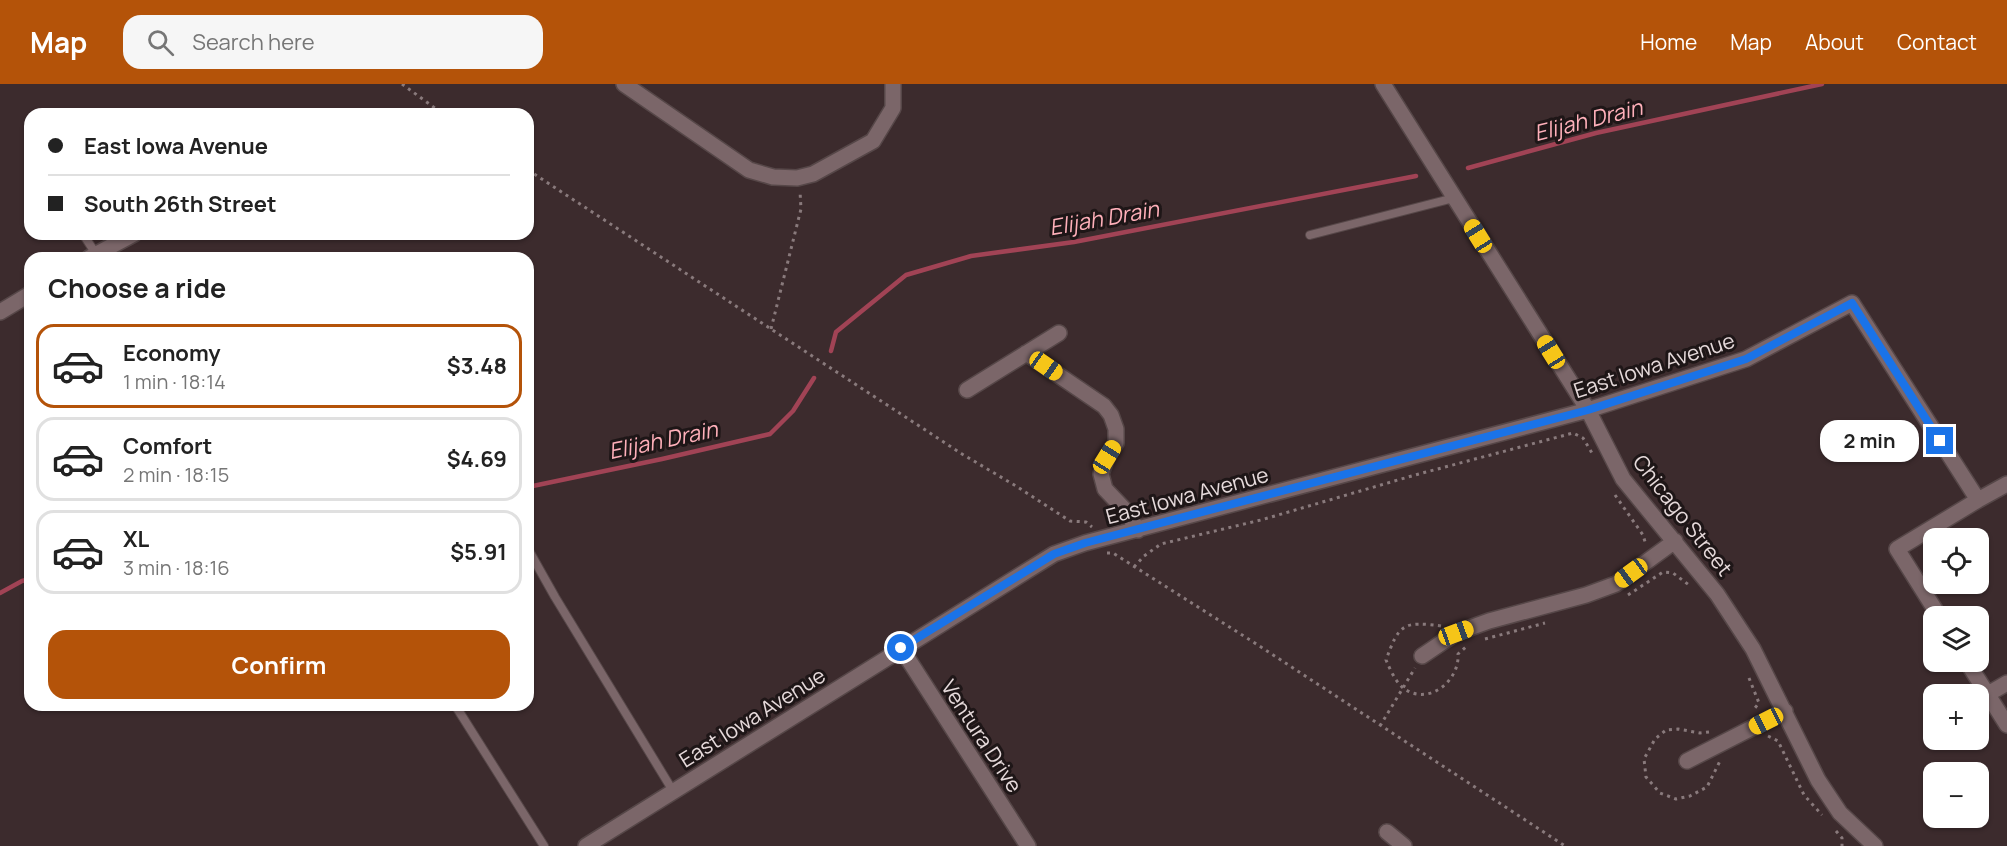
<!DOCTYPE html>
<meta charset="utf-8">
<style>
:root{--surface:#fff;--page:#f6f6f6;--text:#222;--muted:#767676;--line:#e0e0e0;--accent:#b45309}
body{margin:0;font-family:Manrope,sans-serif;background:var(--page);color:var(--text);height:100vh;display:flex;flex-direction:column;font-size:22px;white-space:nowrap}
*{box-sizing:border-box;margin:0}
p{font-size:20px;color:var(--muted)}
.icon{flex:none;width:33px;height:33px;fill:none;stroke:currentColor;stroke-width:2;stroke-linecap:round;stroke-linejoin:round}
.map{position:relative;flex:1;overflow:hidden}
.sheet{position:absolute;left:24px;top:168px;width:510px;height:459px;display:flex;flex-direction:column;background:var(--surface);border-radius:18px;box-shadow:0 2px 4px #0004}
.sheet>*{flex:none}
.guide{position:absolute;left:24px;top:24px;width:510px;height:132px;border-radius:18px;box-shadow:0 2px 4px #0004;display:grid;align-content:center;height:132px;padding:0 24px;background:var(--surface)}
.buttons{position:absolute;left:1923px;top:444px;display:grid;gap:12px}
.buttons a{display:grid;place-items:center;width:66px;height:66px;border-radius:12px;background:var(--surface);box-shadow:0 2px 4px #0004;font-size:30px}
.end{position:absolute;width:27px;height:27px;margin:-14px;border:8px solid #1a73e8;background:#fff;box-shadow:0 0 0 3px #fff}
.from{border-radius:50%}
.bubble{position:absolute;height:42px;border-radius:18px;background:var(--surface);box-shadow:0 2px 4px #0004;font-size:20px;font-weight:700;line-height:42px;text-align:center}
.car{position:absolute;width:18px;height:36px;margin:-18px -9px;border-radius:8px;box-shadow:0 0 4px 2px #0007;background:linear-gradient(#f5c518 24%,#345 0 40%,#f5c518 0 76%,#345 0 86%,#f5c518 0)}
.guide b{display:flex;align-items:center;gap:21px;height:57px;font-size:22px}
.guide b+b{border-top:2px solid var(--line)}
.guide i{width:15px;height:15px;background:var(--text)}
ul{padding:0;list-style:none}
li{display:flex;align-items:center;gap:18px;height:84px;margin:0 12px 9px;padding:0 12px;border:3px solid var(--line);border-radius:18px}
li div{flex:1}
li b{display:block;font-size:22px}
li em{font-style:normal;font-weight:700}
li.current{border-color:var(--accent)}
li>.icon{width:54px;height:54px;stroke-width:1.5}
h2{padding:0 24px;font-size:27px;line-height:72px}
.primary-button{display:flex;gap:12px;margin-top:auto;padding:12px 24px}
.primary-button a{flex:1;height:69px;border-radius:18px;background:var(--accent);color:#fff;font-size:24px;font-weight:700;line-height:69px;text-align:center}
header{display:flex;align-items:center;gap:36px;box-sizing:border-box;height:84px;padding:0 30px;background:var(--accent);color:#fff}
header strong{font-size:28px}
nav{display:flex;gap:33px;margin-inline-start:auto;font-size:21px}
.search{width:420px;height:54px;background:var(--page);display:flex;align-items:center;gap:15px;box-sizing:border-box;padding:0 21px;border-radius:18px;color:var(--muted);font-size:22px}
.map>svg:first-child{display:block}
</style>
<header>
<strong>Map</strong>
<div class="search"><svg class="icon" aria-label="search" viewBox="0 0 24 24"><circle cx="10" cy="10" r="6"/><path d="M15 15l6 6"/></svg>Search here</div>
<nav><a>Home</a><a>Map</a><a>About</a><a>Contact</a></nav>
</header>
<div class="map">
<svg width="2007" height="762" viewBox="0 0 2007 762">
<rect width="100%" height="100%" fill="#3c2b2d"/>
<g fill="none" stroke-linecap="round" stroke-linejoin="round">
<path stroke="#a14355" stroke-width="4.5" d="M 1468,84 L 1596,49 L 1822,0
M 831,267 L 836,248 L 906,191 L 971,172 L 1074,158 L 1416,92
M 528,403 L 662,375 L 770,350 L 793,327 L 814,294
M 0,509 L 22,497 L 30,495"/>
<defs>
<path id="service" d="M 83,150 L 96,170
M 1310,151 L 1454,114
M 528,465 L 555,513 L 673,707
M 455,621 L 544,762"/>
<path id="minor" d="M 624,0 L 749,86 L 773,93 L 797,94 L 813,90 L 873,57 L 893,24 L 893,0
M 1383,0 L 1588,326 L 1623,395 L 1717,510 L 1753,565 L 1818,696 L 1840,729 L 1875,762
M 89,174 L 134,150
M 0,228 L 30,210
M 1026,269 L 1104,322 L 1111,331 L 1116,345 L 1116,359 L 1107,373 L 1101,390 L 1105,405 L 1124,425 L 1138,446
M 967,306 L 1059,249
M 1939,532 L 1897,465 L 1978,416 L 2007,400
M 901,564 L 1028,762
M 1422,572 L 1456,549 L 1489,537 L 1586,511 L 1616,500 L 1675,457
M 1967,578 L 2007,641
M 1988,610 L 2007,599
M 1687,677 L 1785,627
M 1387,748 L 1404,762
M 586,762 L 1054,470 L 1085,459 L 1588,326 L 1746,275 L 1852,219 L 1978,416"/>
</defs>
<use href="#service" stroke="#564748" stroke-width="10"/>
<use href="#minor" stroke="#564748" stroke-width="18"/>
<path stroke="#897a7c" stroke-width="3" stroke-dasharray="3 4.5" stroke-linecap="butt" d="M 402,0 L 443,30
M 528,86 L 962,370 L 1016,402 L 1070,437 L 1086,438 L 1092,443
M 771,245 L 801,125 L 800,107
M 1615,411 L 1643,451 L 1646,461
M 1107,469 L 1113,469 L 1261,563 L 1565,762
M 1134,483 L 1144,472 L 1161,460 L 1261,436 L 1415,391 L 1573,349 L 1583,354 L 1592,369
M 1628,511 L 1663,488 L 1673,489 L 1689,501
M 1441,542 C 1403,537 1399,540 1386,576 C 1390,585 1395,597 1403,604 C 1429,623 1460,596 1458,570 L 1468,561
M 1485,555 L 1545,539
M 1749,594 L 1759,619 L 1754,625
M 1380,642 L 1415,584
M 1709,648 L 1700,649 L 1678,645 L 1666,646 L 1655,655 L 1644,675 L 1646,693 L 1660,709 L 1676,715 L 1690,712 L 1707,703 L 1720,677
M 1768,652 L 1778,657 L 1804,711 L 1822,731
M 1836,747 L 1842,754 L 1842,762"/>
<use href="#service" stroke="#7b6669" stroke-width="8"/>
<use href="#minor" stroke="#7b6669" stroke-width="15"/>
</g>
<g fill="none" stroke-linecap="round" stroke-linejoin="round">
<path stroke="#1a73e8" stroke-width="8" d="M 901,564 L 1054,470 L 1085,459 L 1588,326 L 1746,275 L 1852,219 L 1940,357"/>
</g>
<g text-anchor="middle" dominant-baseline="central" stroke-width="6" stroke-linejoin="round" paint-order="stroke">
<g font-size="21" fill="#e6dadb" stroke="#1e1617">
<text transform="translate(1654 281) rotate(-18)">East Iowa Avenue</text>
<text transform="translate(1187 411) rotate(-15)">East Iowa Avenue</text>
<text transform="translate(1683 431) rotate(52)">Chicago Street</text>
<text transform="translate(752 633) rotate(-32)">East Iowa Avenue</text>
<text transform="translate(982 652) rotate(57)">Ventura Drive</text>
</g>
<g font-size="22" font-style="italic" fill="#ffb0ba" stroke="#1e1617">
<text transform="translate(1588 36) rotate(-14)">Elijah Drain</text>
<text transform="translate(1104 134) rotate(-10)">Elijah Drain</text>
<text transform="translate(663 356) rotate(-12)">Elijah Drain</text>
</g>
</g>
</svg>
<div class="buttons">
<a><svg class="icon" aria-label="locate" viewBox="0 0 24 24"><circle cx="12" cy="12" r="6"/><path d="M12 2v4M12 18v4M2 12h4M18 12h4"/></svg></a>
<a><svg class="icon" aria-label="layers" viewBox="0 0 24 24"><path d="M12 4l9 5-9 5-9-5zM3 14l9 5 9-5"/></svg></a>
<a>+</a>
<a>−</a>
</div>
<i class="end from" style="left:901px;top:564px"></i>
<i class="end" style="left:1940px;top:357px"></i>
<div class="bubble" style="left:1820px;top:336px;width:99px">2 min</div>
<i class="car" style="left:1478px;top:152px;rotate:328deg"></i>
<i class="car" style="left:1551px;top:268px;rotate:328deg"></i>
<i class="car" style="left:1046px;top:282px;rotate:125deg"></i>
<i class="car" style="left:1107px;top:373px;rotate:32deg"></i>
<i class="car" style="left:1631px;top:489px;rotate:234deg"></i>
<i class="car" style="left:1456px;top:549px;rotate:70deg"></i>
<i class="car" style="left:1766px;top:637px;rotate:243deg"></i>
<div class="guide">
<b><i class="from"></i>East Iowa Avenue</b>
<b><i></i>South 26th Street</b>
</div>
<section class="sheet">
<h2>Choose a ride</h2>
<ul>
<li class="current"><svg class="icon" aria-label="car" viewBox="0 0 24 24"><path d="M5 17H2v-5l4-1 3-4h7l3 4 3 1v5h-3M9 17h6M6 11h13"/><circle cx="7" cy="17" r="2"/><circle cx="17" cy="17" r="2"/></svg><div><b>Economy</b><p>1 min · 18:14</p></div><em>$3.48</em></li>
<li><svg class="icon" aria-label="car" viewBox="0 0 24 24"><path d="M5 17H2v-5l4-1 3-4h7l3 4 3 1v5h-3M9 17h6M6 11h13"/><circle cx="7" cy="17" r="2"/><circle cx="17" cy="17" r="2"/></svg><div><b>Comfort</b><p>2 min · 18:15</p></div><em>$4.69</em></li>
<li><svg class="icon" aria-label="car" viewBox="0 0 24 24"><path d="M5 17H2v-5l4-1 3-4h7l3 4 3 1v5h-3M9 17h6M6 11h13"/><circle cx="7" cy="17" r="2"/><circle cx="17" cy="17" r="2"/></svg><div><b>XL</b><p>3 min · 18:16</p></div><em>$5.91</em></li>
</ul>
<div class="primary-button"><a>Confirm</a></div>
</section>
</div>
